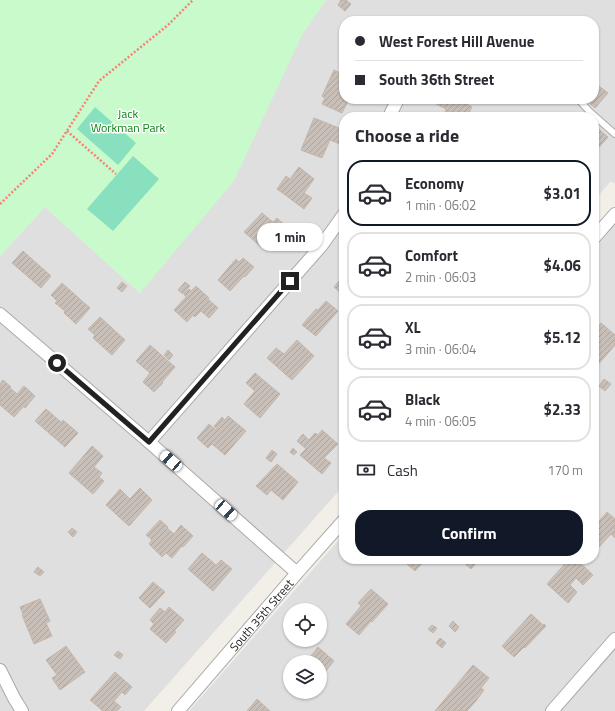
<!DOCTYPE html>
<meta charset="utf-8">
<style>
:root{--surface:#fff;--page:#f2f2f3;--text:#2b2b33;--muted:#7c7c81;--line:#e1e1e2;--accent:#111827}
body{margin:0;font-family:"Titillium Web",sans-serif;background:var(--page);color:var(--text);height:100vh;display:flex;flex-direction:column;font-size:15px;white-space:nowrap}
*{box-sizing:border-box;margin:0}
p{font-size:13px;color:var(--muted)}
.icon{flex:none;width:22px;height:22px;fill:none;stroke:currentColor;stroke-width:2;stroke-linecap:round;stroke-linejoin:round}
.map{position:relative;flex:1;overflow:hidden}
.drawer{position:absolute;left:339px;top:112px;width:260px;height:452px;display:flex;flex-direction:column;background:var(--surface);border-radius:16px;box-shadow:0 1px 3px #0004}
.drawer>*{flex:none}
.banner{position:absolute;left:339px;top:16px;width:260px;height:88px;border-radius:16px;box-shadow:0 1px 3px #0004;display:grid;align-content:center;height:88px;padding:0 16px;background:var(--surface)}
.tools{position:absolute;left:283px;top:603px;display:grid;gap:8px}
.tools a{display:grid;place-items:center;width:44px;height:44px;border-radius:50%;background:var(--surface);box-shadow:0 1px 3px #0004;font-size:20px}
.end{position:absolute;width:18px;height:18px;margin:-9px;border:5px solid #222;background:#fff;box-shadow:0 0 0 2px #fff}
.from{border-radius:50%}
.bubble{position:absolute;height:28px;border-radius:14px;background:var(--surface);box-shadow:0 1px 3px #0004;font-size:13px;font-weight:700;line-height:28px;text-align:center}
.car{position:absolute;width:12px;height:24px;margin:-12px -6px;border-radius:5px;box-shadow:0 0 3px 1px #0007;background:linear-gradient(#fff 24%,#345 0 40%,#fff 0 76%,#345 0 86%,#fff 0)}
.banner b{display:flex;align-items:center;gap:14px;height:38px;font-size:15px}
.banner b+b{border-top:1px solid var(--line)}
.banner i{width:10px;height:10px;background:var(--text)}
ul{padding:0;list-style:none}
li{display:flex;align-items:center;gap:12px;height:66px;margin:0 8px 6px;padding:0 8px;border:2px solid var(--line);border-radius:16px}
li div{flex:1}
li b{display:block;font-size:15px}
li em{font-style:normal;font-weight:700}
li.on{border-color:var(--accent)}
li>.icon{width:36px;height:36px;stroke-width:1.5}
h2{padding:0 16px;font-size:18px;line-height:48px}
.pay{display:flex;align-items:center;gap:10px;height:44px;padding:0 16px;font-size:15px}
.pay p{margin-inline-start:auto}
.cta{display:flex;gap:8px;margin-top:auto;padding:8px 16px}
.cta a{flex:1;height:46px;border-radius:16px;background:var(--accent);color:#fff;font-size:16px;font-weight:700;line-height:46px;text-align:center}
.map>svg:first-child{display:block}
</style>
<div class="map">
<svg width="615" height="711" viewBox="0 0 615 711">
<defs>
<pattern id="building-hatch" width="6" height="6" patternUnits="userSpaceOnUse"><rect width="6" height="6" fill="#c7bfb8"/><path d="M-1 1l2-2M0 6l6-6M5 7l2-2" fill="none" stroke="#aba49e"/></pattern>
</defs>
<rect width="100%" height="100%" fill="#f2efe9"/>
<path fill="#e0dfdf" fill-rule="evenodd" d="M 326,0 L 615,0 L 615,183 L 610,182 L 594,201 L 594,117 L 344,117 L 344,485 L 144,711 L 0,711 L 0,256 L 45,207 L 140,293 L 303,33 ZM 344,21 L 594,21 L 594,99 L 344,99 Z
M 615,225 L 615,711 L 189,711 L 344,534 L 344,559 L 594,559 L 594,249 ZM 290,610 L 320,610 L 320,640 L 290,640 ZM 290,662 L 320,662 L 320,692 L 290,692 Z"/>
<path fill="#c8facc" d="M 0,0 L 326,0 L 303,33 L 234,181 L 140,293 L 45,207 L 0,256 Z"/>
<path fill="#88e0be" d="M 95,107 L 136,143 L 118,165 L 77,129 Z
M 133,156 L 159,179 L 113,231 L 87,209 Z"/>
<path fill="url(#building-hatch)" stroke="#c4b6ab" d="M 341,0 L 346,0 L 351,4 L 345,11 L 338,5 Z
M 334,70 L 344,75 L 344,99 L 349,99 L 342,113 L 322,104 L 325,98 L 322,96 Z
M 595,83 L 608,93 L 595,108 L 588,102 L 591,99 L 594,99 L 594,84 Z
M 439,99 L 458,99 L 472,107 L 467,117 L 445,117 L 447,112 L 445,111 L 446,109 L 436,104 Z
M 314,118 L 344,130 L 344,134 L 340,144 L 330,140 L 322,158 L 301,150 Z
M 594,125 L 608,137 L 594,153 Z
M 299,167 L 314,179 L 304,193 L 312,198 L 304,209 L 277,189 L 286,176 L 290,179 Z
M 262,213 L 273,222 L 277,218 L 288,228 L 278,238 L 273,232 L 266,239 L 267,241 L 261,247 L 244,232 Z
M 23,251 L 51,276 L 41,288 L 12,263 Z
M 243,258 L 254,267 L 245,277 L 244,276 L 230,291 L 218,280 L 236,259 L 239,262 Z
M 344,275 L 344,296 L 334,287 Z
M 122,282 L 127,286 L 122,292 L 117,288 Z
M 185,282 L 190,286 L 183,294 L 178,290 Z
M 62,283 L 90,308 L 76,324 L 64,313 L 65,311 L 55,303 L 57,301 L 51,295 Z
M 196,286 L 209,298 L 208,299 L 218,308 L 209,318 L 201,311 L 195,317 L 193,315 L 187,322 L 174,310 L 186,297 L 184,294 L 189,289 L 191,291 Z
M 326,301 L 338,311 L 316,336 L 302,325 L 316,309 L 318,310 Z
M 100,317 L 125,340 L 112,355 L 93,338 L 95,335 L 88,329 Z
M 601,323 L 615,335 L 615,345 L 596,367 L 594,365 L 594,331 Z
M 297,340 L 314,356 L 292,380 L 267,358 L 276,348 L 284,354 Z
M 150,345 L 175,367 L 162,382 L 163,383 L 154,392 L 143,382 L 150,373 L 136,361 Z
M 168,350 L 173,355 L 169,360 L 164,355 Z
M 255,373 L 280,394 L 260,418 L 244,404 L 255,391 L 246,383 Z
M 604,379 L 611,384 L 605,391 L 599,386 Z
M 3,380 L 11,387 L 10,388 L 17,394 L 24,386 L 35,396 L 25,408 L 24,406 L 14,417 L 0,405 L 0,384 Z
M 46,409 L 61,422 L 63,420 L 78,433 L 65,447 L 35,421 Z
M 228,416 L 246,431 L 225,455 L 212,444 L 208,448 L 197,438 L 209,424 L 216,430 L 217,429 L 214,426 L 222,417 L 225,420 Z
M 322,430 L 338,444 L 324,458 L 331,463 L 322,474 L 300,455 L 306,449 L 297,441 L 303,434 L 309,440 L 315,433 L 318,435 Z
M 92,446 L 103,456 L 94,467 L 102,473 L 99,477 L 104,481 L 93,494 L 69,473 Z
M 293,448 L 297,452 L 294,455 L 290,452 Z
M 272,450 L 277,454 L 271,462 L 266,458 Z
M 277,464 L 298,482 L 283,500 L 271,490 L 267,495 L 256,486 Z
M 140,488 L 152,500 L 129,526 L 106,505 L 120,489 L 130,499 Z
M 607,512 L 615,519 L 615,538 L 611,534 L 598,548 L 594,545 L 594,527 Z
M 160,520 L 168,527 L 167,528 L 174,534 L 181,525 L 193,536 L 183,547 L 182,546 L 172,558 L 166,553 L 162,557 L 149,544 L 152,540 L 146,535 Z
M 72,528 L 77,532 L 73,537 L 68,532 Z
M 202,553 L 216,565 L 221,560 L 232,569 L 213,591 L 188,569 Z
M 401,559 L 426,559 L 415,571 Z
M 464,559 L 472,559 L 477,562 L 471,569 L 462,561 Z
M 569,559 L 576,559 L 593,575 L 583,585 L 576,578 L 570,585 L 577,592 L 568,603 L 547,584 Z
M 38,567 L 44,572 L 40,576 L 34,572 Z
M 153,582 L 165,592 L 150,608 L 139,598 Z
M 371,589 L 388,604 L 372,622 L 371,621 L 359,635 L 346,624 L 361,606 L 358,603 Z
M 40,599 L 50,621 L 46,623 L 52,636 L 34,644 L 22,615 L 23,614 L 20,607 Z
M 169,607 L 184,620 L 174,631 L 176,632 L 166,643 L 150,629 L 154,624 L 150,620 L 160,608 L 165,612 Z
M 531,614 L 543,625 L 544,624 L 546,626 L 525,648 L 524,647 L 514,657 L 502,646 Z
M 453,621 L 459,627 L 455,632 L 449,626 Z
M 432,625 L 437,628 L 433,633 L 428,629 Z
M 440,638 L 446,643 L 442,648 L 436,643 Z
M 66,646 L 85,672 L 60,690 L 52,678 L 57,675 L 46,660 Z
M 318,647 L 334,661 L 320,678 L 320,662 L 306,662 Z
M 118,651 L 123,655 L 120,659 L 114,655 Z
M 473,665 L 489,678 L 481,688 L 484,690 L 476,701 L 467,711 L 435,711 Z
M 115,672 L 132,687 L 125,695 L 122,692 L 114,701 L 121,707 L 117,711 L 103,711 L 90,700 Z
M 294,692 L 308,692 L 303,699 Z
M 257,699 L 270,711 L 247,711 Z"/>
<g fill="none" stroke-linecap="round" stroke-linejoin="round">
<defs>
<path id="lane" d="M 578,99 L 590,112 L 615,134"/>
<g id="street">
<path d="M 389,117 L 398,99"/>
<path d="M 594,238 L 615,214"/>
<path d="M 0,314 L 149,442 L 297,573"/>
<path d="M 149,442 L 322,245 L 344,214"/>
<path d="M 0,670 L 14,698 L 22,711"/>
<path id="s1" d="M 178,711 L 297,573 L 344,520"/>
<path d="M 552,711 L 615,639"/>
</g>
</defs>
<use href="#lane" stroke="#a9a9a9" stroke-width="8"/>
<use href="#street" stroke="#a9a9a9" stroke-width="14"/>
<path stroke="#fa8072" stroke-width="2.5" stroke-dasharray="2 2" stroke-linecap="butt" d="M 67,131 L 116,174
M 0,204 L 52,154 L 99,81 L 168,25 L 193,0"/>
<use href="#lane" stroke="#fff" stroke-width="6"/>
<use href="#street" stroke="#fff" stroke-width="12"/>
</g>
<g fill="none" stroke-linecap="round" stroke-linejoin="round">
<path stroke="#222" stroke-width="5" d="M 57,363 L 149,442 L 290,281"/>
</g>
<g text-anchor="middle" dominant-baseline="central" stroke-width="3" stroke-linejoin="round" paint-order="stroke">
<g font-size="12" fill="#0c8416" stroke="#fff">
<text x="128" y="113">Jack<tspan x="128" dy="14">Workman Park</tspan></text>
</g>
<g font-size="12" fill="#222" stroke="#fff">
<text stroke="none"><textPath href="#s1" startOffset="127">South 35th Street</textPath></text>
</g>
</g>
</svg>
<div class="tools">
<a><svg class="icon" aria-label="locate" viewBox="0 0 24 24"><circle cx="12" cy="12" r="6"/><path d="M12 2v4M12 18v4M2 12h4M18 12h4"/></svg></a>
<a><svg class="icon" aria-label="layers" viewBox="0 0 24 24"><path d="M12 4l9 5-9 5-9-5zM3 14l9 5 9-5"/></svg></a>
</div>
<i class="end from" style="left:57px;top:363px"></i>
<i class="end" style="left:290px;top:281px"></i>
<div class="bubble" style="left:257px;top:223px;width:66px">1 min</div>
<i class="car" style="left:171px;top:461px;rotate:311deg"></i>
<i class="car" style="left:226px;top:510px;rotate:132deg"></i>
<div class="banner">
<b><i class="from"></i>West Forest Hill Avenue</b>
<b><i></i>South 36th Street</b>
</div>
<section class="drawer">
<h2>Choose a ride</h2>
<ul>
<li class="on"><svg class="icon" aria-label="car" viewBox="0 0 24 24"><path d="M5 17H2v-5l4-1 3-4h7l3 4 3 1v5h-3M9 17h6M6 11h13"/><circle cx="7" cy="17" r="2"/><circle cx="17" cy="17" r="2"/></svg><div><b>Economy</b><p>1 min · 06:02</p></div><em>$3.01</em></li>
<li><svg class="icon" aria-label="car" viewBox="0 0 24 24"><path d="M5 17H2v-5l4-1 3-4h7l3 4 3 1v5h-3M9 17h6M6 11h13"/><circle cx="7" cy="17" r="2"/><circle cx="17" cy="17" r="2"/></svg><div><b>Comfort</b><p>2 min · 06:03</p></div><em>$4.06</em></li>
<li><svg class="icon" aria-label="car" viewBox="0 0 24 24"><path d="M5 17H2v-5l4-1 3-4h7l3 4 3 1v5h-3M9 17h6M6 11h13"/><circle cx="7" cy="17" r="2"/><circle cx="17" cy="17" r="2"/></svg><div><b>XL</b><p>3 min · 06:04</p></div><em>$5.12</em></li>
<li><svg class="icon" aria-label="car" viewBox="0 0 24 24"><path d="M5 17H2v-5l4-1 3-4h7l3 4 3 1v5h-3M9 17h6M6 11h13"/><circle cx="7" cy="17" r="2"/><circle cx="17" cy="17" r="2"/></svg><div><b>Black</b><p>4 min · 06:05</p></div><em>$2.33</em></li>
</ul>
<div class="pay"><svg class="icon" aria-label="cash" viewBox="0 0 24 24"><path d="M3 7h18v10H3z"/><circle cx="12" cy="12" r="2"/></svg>Cash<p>170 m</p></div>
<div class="cta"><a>Confirm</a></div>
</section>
</div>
